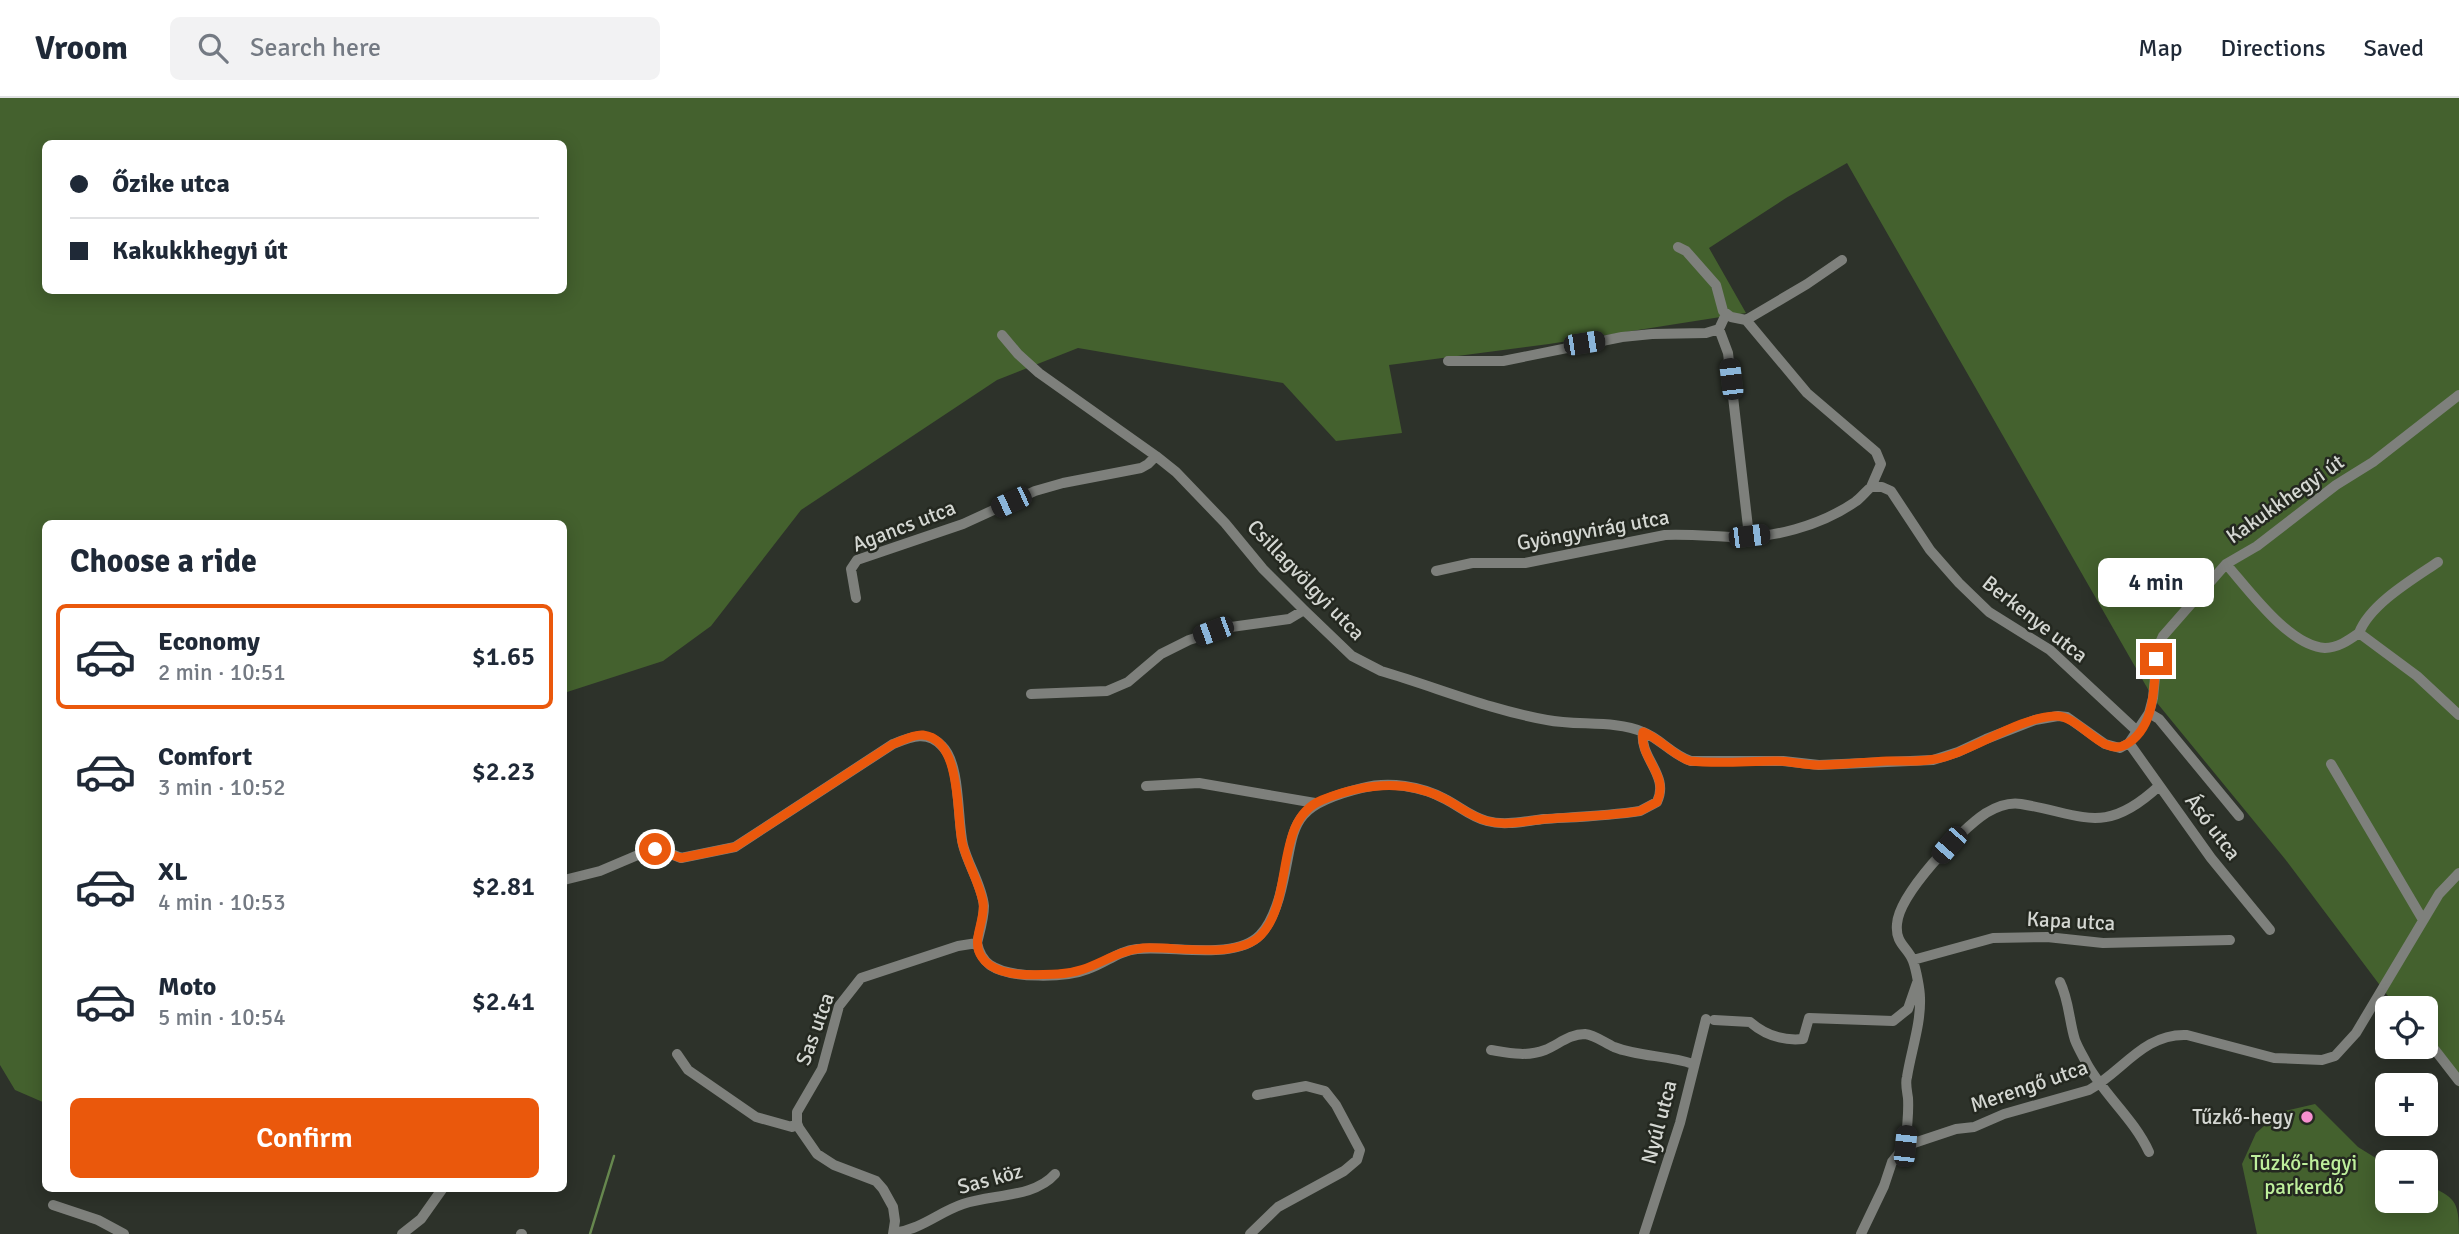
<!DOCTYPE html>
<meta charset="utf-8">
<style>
:root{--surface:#fff;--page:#f2f2f3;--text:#1f2937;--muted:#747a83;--line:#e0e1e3;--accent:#ea580c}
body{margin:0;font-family:Signika,sans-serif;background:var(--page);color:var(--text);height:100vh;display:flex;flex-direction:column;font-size:26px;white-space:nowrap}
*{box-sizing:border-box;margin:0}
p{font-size:23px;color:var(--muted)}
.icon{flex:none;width:38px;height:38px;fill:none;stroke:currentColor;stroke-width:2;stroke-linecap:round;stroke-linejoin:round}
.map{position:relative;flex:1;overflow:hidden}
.side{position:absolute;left:42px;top:422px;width:525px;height:672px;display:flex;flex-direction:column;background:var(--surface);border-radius:10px;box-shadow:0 4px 18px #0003}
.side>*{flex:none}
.banner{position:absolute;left:42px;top:42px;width:525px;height:154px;border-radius:10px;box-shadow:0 4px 18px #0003;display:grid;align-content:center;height:154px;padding:0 28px;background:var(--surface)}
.fabs{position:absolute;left:2375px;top:898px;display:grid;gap:14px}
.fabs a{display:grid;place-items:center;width:63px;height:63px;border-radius:10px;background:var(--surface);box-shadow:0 4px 18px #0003;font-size:35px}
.end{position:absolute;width:32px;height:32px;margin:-16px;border:9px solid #ea580c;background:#fff;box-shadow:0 0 0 4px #fff}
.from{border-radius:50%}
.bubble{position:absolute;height:49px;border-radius:10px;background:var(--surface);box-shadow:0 4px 18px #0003;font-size:23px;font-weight:600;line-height:49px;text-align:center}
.car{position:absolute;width:21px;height:42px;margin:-21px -10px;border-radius:9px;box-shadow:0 0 5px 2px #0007;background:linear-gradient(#222 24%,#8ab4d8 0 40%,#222 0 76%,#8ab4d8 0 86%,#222 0)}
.banner b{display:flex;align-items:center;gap:24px;height:66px;font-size:26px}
.banner b+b{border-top:2px solid var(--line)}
.banner i{width:18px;height:18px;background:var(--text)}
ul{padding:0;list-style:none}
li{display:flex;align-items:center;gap:21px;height:105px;margin:0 14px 10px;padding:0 14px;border:4px solid transparent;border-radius:10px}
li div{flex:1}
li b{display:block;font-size:26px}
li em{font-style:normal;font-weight:600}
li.current{border-color:var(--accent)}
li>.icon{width:63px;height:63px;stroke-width:1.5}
h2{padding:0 28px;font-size:32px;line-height:84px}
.cta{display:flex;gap:14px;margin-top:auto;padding:14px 28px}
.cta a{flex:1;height:80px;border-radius:10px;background:var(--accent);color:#fff;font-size:28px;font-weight:600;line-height:80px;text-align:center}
header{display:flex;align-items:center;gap:42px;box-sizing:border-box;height:98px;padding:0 35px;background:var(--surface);border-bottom:2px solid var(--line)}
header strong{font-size:33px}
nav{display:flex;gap:38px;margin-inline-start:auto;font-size:24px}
.search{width:490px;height:63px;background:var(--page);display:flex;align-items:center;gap:18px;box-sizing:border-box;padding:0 24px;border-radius:10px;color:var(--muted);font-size:26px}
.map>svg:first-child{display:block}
</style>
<header>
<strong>Vroom</strong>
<div class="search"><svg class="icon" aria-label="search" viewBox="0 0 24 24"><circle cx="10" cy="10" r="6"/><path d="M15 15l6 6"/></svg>Search here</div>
<nav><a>Map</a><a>Directions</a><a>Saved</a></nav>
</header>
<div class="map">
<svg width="2459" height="1136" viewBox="0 0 2459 1136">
<rect width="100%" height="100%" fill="#2d322a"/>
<path fill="#44612e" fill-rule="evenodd" d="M 0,0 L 2459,0 L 2459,989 L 2426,946 L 2426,910 L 2397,910 L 2285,761 L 2153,600 L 1847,65 L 1786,100 L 1709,150 L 1746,215 L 1549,246 L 1389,267 L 1402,335 L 1336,343 L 1283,285 L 1078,250 L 997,282 L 801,412 L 711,528 L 663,563 L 564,595 L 564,425 L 46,425 L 45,1005 L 15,992 L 0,967 ZM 46,46 L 564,46 L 564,192 L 46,192 Z
M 2315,1006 L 2358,1049 L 2387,1067 L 2387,1102 L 2426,1102 L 2426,1086 C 2455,1100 2459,1102 2459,1136 L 2257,1136 L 2242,1066 L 2256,1035 L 2280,1014 Z"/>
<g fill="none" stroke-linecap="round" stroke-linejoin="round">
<path stroke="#66874e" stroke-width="2.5" d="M 590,1136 L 614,1058"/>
<path stroke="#7e807c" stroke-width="10" d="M 1678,149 L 1686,153 L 1716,187 L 1723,213 L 1731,219 L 1746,222 L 1807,186 L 1842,162
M 1726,216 L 1719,231 L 1728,255 L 1749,438
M 1746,222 L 1807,295 L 1876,354 L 1881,366 L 1871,389 L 1882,389 L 1891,393 L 1930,452 L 1959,485 L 1989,514 L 2050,552 L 2138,634
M 1002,237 L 1018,256 L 1039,275 L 1156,358 L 1176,374 L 1225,425 L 1263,471 L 1304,512 L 1352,558 L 1381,573 C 1436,589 1490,612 1547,622 C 1577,628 1615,622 1643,634
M 1448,263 L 1503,263 L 1622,239 L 1652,236 L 1706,235 L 1719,231
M 2226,466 C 2249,492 2289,548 2325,550 C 2338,550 2349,542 2359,535 L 2417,578 L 2459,617
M 1436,473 L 1472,465 L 1525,465 L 1665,437 C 1687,436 1708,438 1730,439 C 1772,441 1820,428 1855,404 C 1861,400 1865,394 1871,389
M 856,500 L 851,471 L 857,462 L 963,426 L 1035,393 L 1063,385 L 1141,370 L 1148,366 L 1156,358
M 2359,535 C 2370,506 2413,481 2438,464
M 1031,596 L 1107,593 L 1128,584 L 1161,556 L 1189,542 L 1231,529 L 1289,521 L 1304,512
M 2149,615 L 2159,621 L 2239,718
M 2129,645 L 2211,760 L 2270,832
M 2331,666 L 2423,822
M 1146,688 L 1199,685 L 1315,705
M 564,782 L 600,773 L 652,751 L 659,751 L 681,760 L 735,749 L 893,646 C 911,639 927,632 942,648 C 961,666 957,721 963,747 C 968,767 982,787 984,808 C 984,820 980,833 977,845
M 977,845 C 979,854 982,861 990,867 C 1011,881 1065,880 1088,871 C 1106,865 1118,853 1137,851 C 1172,847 1235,863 1260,837 C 1270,827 1275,813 1279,800 C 1298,732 1280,710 1362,690 C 1389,683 1421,688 1445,701 C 1459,708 1471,719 1487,723 C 1505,728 1525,723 1544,721 C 1576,719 1608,718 1640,713 L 1657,704 C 1670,677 1639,660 1643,634 C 1661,641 1672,657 1691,663 L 1783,663 L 1819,667 L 1933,662 L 1958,654 L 1986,641 L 2035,622 L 2058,618 L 2067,619 L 2105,646 L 2120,650 L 2129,645 L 2149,615 L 2153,600 L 2158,549 L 2163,538 L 2226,466 L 2257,448 L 2336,387 L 2373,364 L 2459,297
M 1913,862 L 1993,840 L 2047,839 L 2103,845 L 2230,842
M 2060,884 C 2069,902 2069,923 2075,942 C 2078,950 2083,958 2087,966 C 2105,998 2134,1021 2149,1054
M 1714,922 L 1750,924 C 1765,937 1783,943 1803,941 L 1809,920 L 1893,923 L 1908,911 L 1917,885
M 1491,952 C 1509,955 1527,959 1545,952 C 1558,947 1569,936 1585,936 C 1595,937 1605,945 1614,949 C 1639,959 1668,957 1693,966
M 2435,952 L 2459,983
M 677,956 L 688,972 L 756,1019 L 792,1029 L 797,1025
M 1905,1048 C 1907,1032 1909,1016 1908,1000 C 1907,993 1905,985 1907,979 C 1911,953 1921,926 1920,900 C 1920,892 1916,871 1913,863 C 1908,849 1895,846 1897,826 C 1899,796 1960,732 1986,715 C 1996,709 2009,704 2021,706 C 2083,716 2104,739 2159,688
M 53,1107 L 98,1122 L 124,1136
M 894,1135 C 924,1130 937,1115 963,1106 C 992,1096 1034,1100 1055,1076
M 402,1136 L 421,1121 L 443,1090
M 521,1136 L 522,1136
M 893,1136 L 895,1123 L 893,1109 L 883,1091 L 876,1083 L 834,1067 L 817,1056 L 799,1030 L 797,1025 L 797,1014 L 822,971 L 839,908 L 861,880 L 958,848 L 977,845
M 1250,1136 L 1278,1109 L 1344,1073 L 1357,1062 L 1360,1052 L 1336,1007 L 1325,993 L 1306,988 L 1257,997
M 1644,1136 L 1680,1025 L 1706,921
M 1861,1136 L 1884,1088 L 1892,1064 L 1905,1048 L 1956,1031 L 1974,1029 L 2004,1016 L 2089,992 C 2123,973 2144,935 2187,937 L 2274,960 L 2322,962 L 2335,958 L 2356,935 L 2439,796 L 2459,775"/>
</g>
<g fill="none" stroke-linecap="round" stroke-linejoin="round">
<path stroke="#ea580c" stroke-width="9" d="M 655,751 L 681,760 L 735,749 L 893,646 C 902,643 913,636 923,637 C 962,642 956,715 962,744 C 967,765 979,784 983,804 C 986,821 972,840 980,856 C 993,881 1034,877 1058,876 C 1092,875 1111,853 1143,850 C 1176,848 1237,862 1261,837 C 1295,801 1273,722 1322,702 C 1362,686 1405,680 1445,701 C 1459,708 1471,719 1487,723 C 1506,728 1526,723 1545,721 C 1576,719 1608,718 1640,713 L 1657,704 C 1670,677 1639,661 1643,634 C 1661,641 1672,657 1690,663 C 1719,666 1747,663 1776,663 C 1790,663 1804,667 1818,667 C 1841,667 1864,664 1887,663 C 1906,663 1927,664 1945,659 C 1979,649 2019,620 2055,618 C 2080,617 2102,659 2125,647 C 2155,631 2154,590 2156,561"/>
</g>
<circle fill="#f690cf" stroke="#242820" stroke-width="2.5" cx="2307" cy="1019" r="7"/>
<g text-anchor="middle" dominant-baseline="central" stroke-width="5" stroke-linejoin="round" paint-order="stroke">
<g font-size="21" fill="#d4d7d2" stroke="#242820">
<text transform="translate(2285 401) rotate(-35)">Kakukkhegyi út</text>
<text transform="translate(904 428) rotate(-21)">Agancs utca</text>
<text transform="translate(1593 432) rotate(-10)">Gyöngyvirág utca</text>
<text transform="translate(1306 482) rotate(46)">Csillagvölgyi utca</text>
<text transform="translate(2035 521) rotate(38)">Berkenye utca</text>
<text transform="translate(2213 729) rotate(53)">Ásó utca</text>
<text transform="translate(2071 823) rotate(3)">Kapa utca</text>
<text transform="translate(815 931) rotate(-70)">Sas utca</text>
<text transform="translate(2029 988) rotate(-19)">Merengő utca</text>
<text transform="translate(1659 1024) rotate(-75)">Nyúl utca</text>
<text transform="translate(990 1081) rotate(-15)">Sas köz</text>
</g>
<g font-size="21" fill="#d4d7d2" stroke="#242820" text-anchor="end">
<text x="2293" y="1019">Tűzkő-hegy</text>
</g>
<g font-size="21" fill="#beef9c" stroke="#242820">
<text x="2304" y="1065">Tűzkő-hegyi<tspan x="2304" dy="24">parkerdő</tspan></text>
</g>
</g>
</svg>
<div class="fabs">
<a><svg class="icon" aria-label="locate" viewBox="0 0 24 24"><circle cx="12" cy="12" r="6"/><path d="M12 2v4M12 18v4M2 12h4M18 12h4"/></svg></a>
<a>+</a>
<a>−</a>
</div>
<i class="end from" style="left:655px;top:751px"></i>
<i class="end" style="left:2156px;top:561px"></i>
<div class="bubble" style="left:2098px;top:460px;width:116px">4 min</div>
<i class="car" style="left:1584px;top:245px;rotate:81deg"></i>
<i class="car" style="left:1731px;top:281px;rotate:353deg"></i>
<i class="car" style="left:1011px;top:404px;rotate:245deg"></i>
<i class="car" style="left:1749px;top:438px;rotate:83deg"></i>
<i class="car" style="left:1213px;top:533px;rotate:250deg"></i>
<i class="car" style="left:1949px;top:747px;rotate:221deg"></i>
<i class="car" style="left:1905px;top:1048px;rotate:6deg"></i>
<div class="banner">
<b><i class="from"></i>Őzike utca</b>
<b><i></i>Kakukkhegyi út</b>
</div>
<section class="side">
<h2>Choose a ride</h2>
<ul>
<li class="current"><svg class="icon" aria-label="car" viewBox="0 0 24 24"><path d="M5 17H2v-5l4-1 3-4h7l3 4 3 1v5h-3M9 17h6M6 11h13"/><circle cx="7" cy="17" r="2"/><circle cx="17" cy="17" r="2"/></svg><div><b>Economy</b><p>2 min · 10:51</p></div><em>$1.65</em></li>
<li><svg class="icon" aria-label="car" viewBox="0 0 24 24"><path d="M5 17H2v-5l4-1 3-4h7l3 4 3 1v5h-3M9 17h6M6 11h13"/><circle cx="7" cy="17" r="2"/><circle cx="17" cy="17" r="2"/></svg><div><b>Comfort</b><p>3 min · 10:52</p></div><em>$2.23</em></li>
<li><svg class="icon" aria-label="car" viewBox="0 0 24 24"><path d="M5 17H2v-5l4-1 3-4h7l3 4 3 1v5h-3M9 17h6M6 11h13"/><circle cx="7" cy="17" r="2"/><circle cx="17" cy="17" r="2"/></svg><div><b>XL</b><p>4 min · 10:53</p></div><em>$2.81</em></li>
<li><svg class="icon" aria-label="car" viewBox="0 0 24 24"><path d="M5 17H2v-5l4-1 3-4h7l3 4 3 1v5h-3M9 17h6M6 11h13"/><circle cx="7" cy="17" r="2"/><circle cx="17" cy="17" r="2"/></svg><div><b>Moto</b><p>5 min · 10:54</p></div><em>$2.41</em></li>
</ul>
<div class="cta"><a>Confirm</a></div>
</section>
</div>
